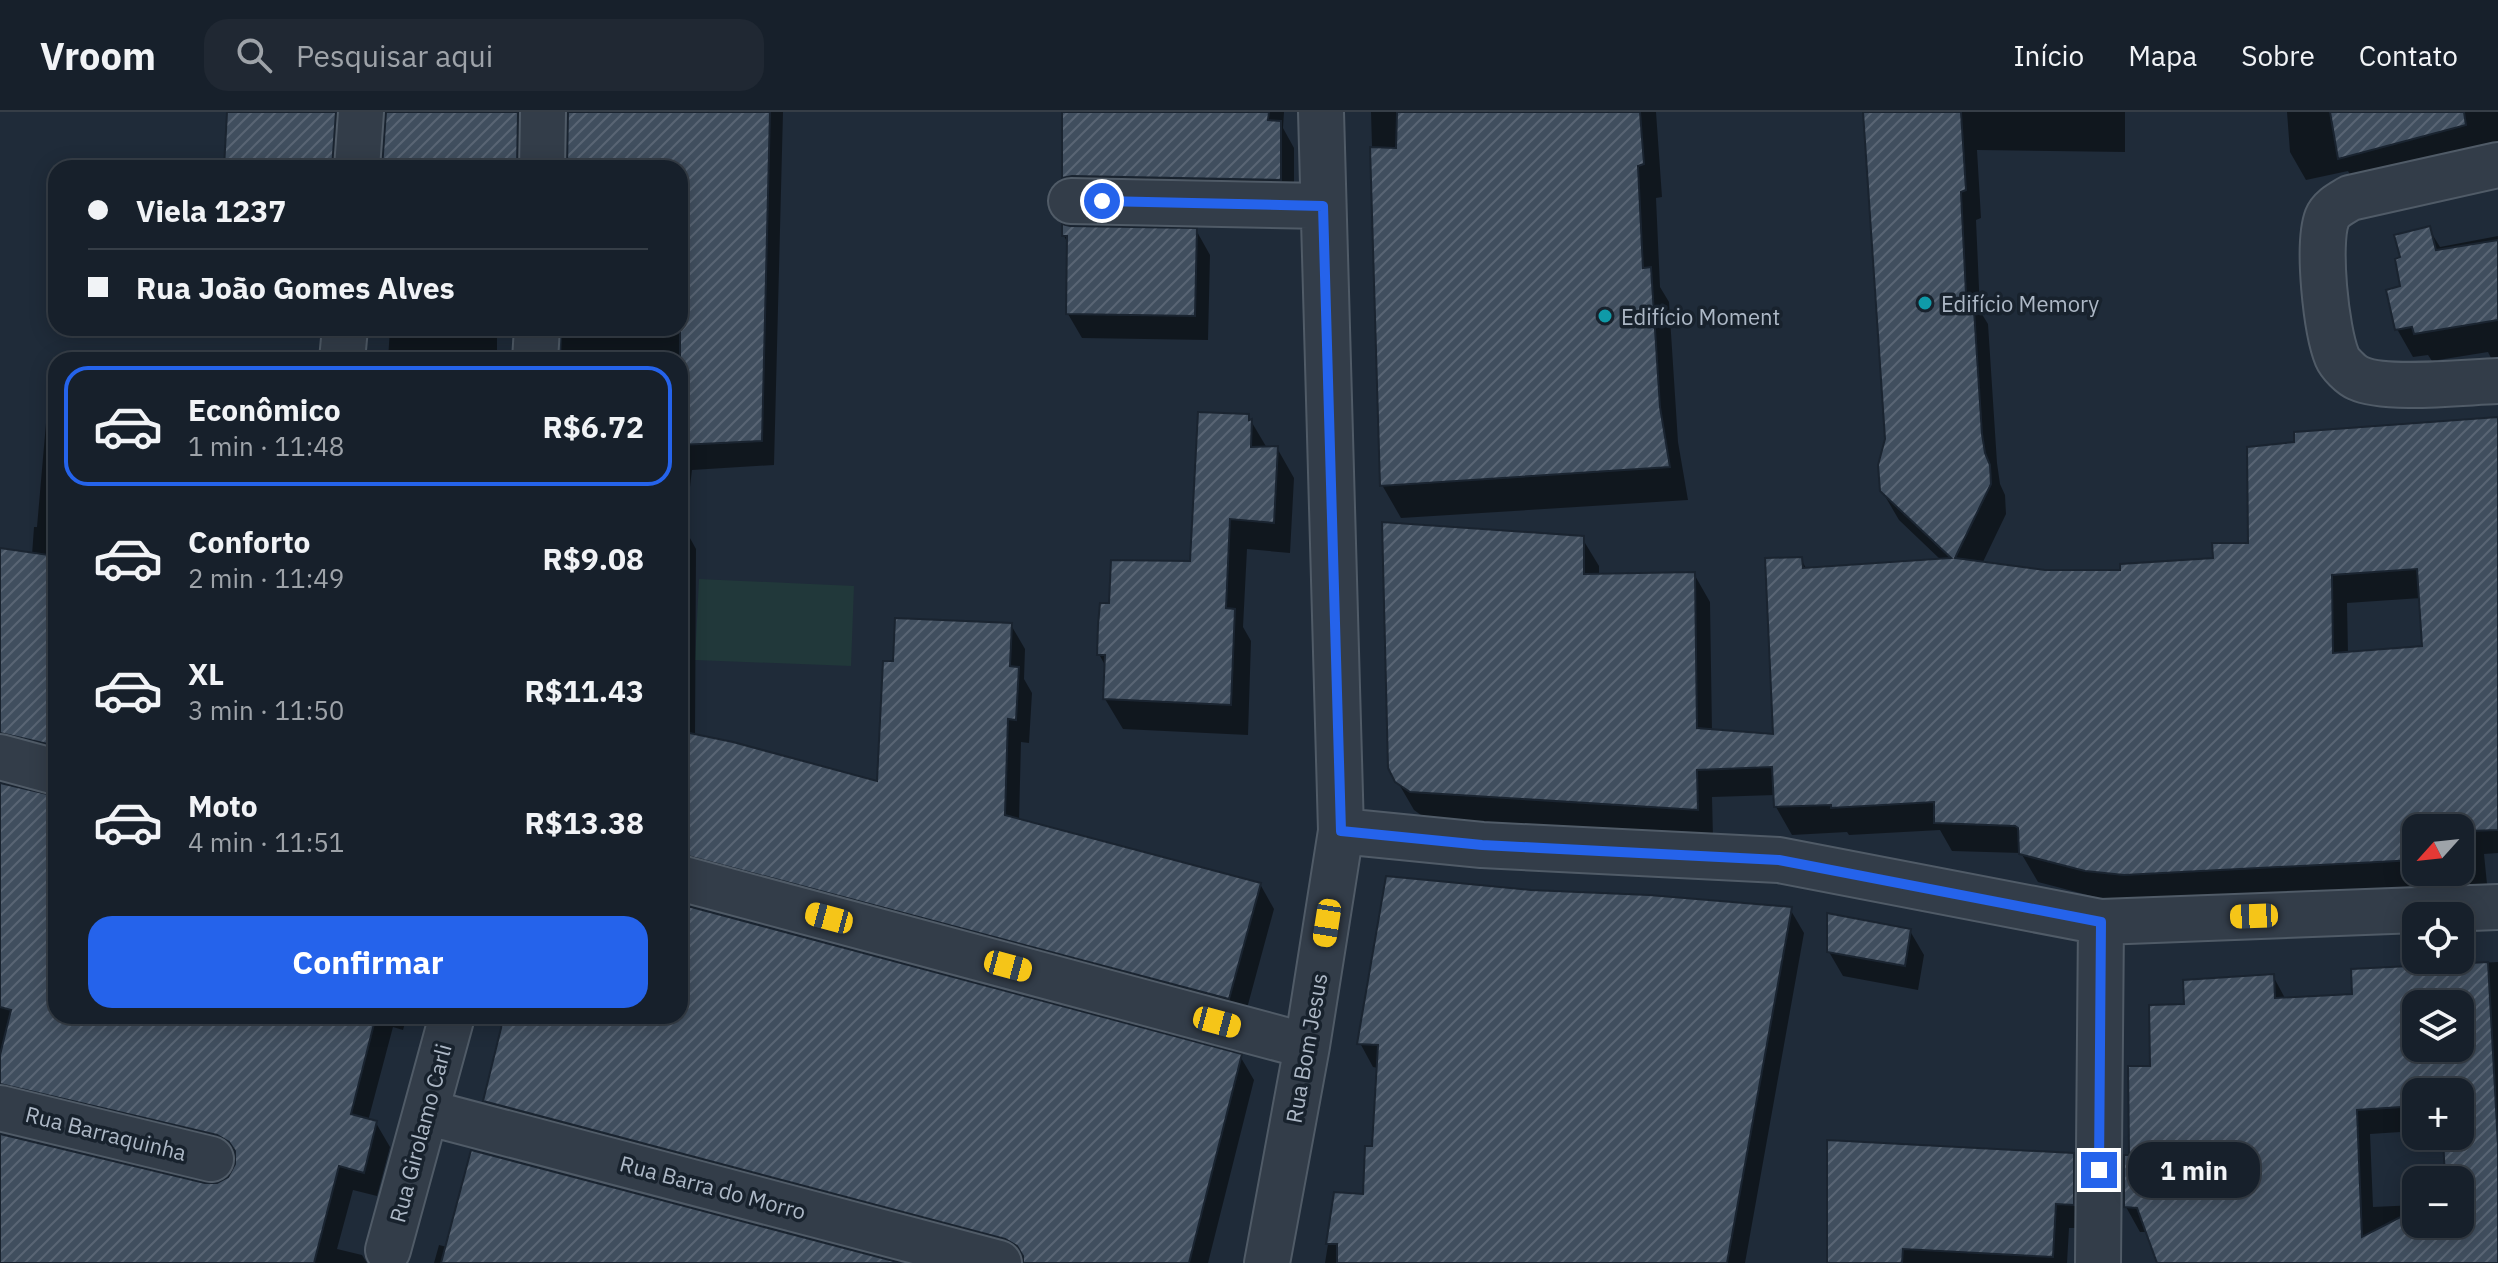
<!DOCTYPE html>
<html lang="pt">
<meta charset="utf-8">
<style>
:root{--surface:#17202b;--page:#202833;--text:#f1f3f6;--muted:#9ea3a9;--line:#363e47;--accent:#2563eb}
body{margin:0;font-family:"IBM Plex Sans",sans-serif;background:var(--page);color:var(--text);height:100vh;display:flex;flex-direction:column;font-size:30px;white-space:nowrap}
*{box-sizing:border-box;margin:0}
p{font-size:26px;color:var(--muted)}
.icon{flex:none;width:44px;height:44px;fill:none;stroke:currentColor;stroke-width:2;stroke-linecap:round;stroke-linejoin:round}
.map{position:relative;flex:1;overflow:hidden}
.sheet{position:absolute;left:48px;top:240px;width:640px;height:672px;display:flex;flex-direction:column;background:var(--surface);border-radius:24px;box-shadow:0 4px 20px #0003,0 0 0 2px var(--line)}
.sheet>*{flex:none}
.top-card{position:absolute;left:48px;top:48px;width:640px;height:176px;border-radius:24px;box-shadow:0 4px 20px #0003,0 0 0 2px var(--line);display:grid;align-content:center;height:176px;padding:0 40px;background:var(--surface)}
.needle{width:52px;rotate:243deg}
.buttons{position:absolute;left:2402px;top:702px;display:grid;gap:16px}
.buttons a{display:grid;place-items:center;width:72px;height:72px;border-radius:16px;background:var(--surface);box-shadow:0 4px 20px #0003,0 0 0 2px var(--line);font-size:40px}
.end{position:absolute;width:36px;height:36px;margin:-18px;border:10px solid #2563eb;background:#fff;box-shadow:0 0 0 4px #fff}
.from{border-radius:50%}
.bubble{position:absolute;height:56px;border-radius:24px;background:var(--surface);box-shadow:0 4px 20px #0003,0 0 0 2px var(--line);font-size:26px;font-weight:700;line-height:56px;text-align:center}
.car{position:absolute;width:24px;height:48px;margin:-24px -12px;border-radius:10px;box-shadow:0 0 6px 2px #0007;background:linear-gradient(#f5c518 24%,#345 0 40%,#f5c518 0 76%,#345 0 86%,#f5c518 0)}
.top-card b{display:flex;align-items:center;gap:28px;height:76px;font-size:30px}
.top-card b+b{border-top:2px solid var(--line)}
.top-card i{width:20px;height:20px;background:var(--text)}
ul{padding:14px 0 0;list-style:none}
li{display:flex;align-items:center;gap:24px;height:120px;margin:0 16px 12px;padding:0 24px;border:4px solid transparent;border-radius:24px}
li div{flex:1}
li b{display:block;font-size:30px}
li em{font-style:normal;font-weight:700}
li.selected{border-color:var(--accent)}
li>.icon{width:72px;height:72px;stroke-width:1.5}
.action{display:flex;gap:16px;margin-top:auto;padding:16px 40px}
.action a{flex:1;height:92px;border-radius:24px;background:var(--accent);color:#fff;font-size:32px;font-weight:700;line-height:92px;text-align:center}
header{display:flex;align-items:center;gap:48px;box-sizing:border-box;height:112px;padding:0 40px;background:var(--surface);border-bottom:2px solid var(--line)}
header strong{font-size:38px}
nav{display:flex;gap:44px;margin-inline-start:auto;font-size:28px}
.search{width:560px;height:72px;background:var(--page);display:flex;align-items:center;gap:20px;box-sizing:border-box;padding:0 28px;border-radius:24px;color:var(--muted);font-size:30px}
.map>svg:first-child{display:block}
</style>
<header>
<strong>Vroom</strong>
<div class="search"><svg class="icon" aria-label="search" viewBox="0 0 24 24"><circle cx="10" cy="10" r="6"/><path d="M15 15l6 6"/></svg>Pesquisar aqui</div>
<nav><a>Início</a><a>Mapa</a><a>Sobre</a><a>Contato</a></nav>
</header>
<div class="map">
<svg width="2498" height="1151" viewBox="0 0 2498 1151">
<defs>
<pattern id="building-hatch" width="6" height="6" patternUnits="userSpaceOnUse" patternTransform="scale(2)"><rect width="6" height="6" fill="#404e5e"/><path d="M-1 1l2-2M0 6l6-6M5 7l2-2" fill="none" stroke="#596574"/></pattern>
</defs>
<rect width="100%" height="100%" fill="#1f2b39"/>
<path fill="#21383a" d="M 699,467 L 854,474 L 851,554 L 695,548 Z"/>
<path fill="#0007" fill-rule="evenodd" d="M 230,0 L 371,0 L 347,56 L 226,56 Z
M 381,0 L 553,0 L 530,56 L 384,56 L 388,2 Z
M 563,0 L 783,0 L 774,353 L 692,358 L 685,417 L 696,437 L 695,624 L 879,671 L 895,551 L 1011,513 L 1025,537 L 1024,567 L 1032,581 L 1029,631 L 1021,630 L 1019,709 L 1260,772 L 1274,797 L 1243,911 L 680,770 L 680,248 L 561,248 L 562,216 L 680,216 L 680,56 L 569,56 L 570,2 Z
M 1064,0 L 1284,0 L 1283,16 L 1294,36 L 1294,92 L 1078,90 L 1064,66 Z
M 1371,0 L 1656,0 L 1662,85 L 1656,86 L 1660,175 L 1669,190 L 1678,330 L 1688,388 L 1401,406 L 1382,373 Z
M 1865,0 L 2125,0 L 2125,40 L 1977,38 L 1981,106 L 1976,108 L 1980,199 L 1988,212 L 1997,351 L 2000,372 L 2005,383 L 2006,402 L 1982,452 L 2045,460 L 2122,460 L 2215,447 L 2250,433 L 2498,307 L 2498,741 L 2484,742 L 2487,772 L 2289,785 L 2141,791 L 2103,787 L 2038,770 L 2021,741 L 1952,739 L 1940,718 L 1849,723 L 1847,720 L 1792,723 L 1776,695 L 1776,683 L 1712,685 L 1713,726 L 1428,708 L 1414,698 L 1392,660 L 1582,426 L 1599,454 L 1599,463 L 1694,462 L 1710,490 L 1712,620 L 1775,625 L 1801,447 L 1807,458 L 1942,449 L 1899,408 L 1882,379 L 1887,328 ZM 2421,486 L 2424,536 L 2348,542 L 2347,491 ZM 2416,716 L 2460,716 L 2460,760 L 2416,760 Z
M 2287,0 L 2498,0 L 2498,40 L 2356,74 L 2348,59 L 2306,68 L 2290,40 Z
M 2429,117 L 2440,135 L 2498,124 L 2498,260 L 2488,240 L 2432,249 L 2428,243 L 2413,245 L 2397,217 L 2403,175 Z
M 1196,118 L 1210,143 L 1208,228 L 1082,226 L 1068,202 L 1069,133 L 1064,124 Z
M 390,216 L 497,216 L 497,248 L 388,248 Z
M 50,265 L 56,265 L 56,654 L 0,649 L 0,438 L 32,443 L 34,415 L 37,415 Z
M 1248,304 L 1267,336 L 1277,336 L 1294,366 L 1290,441 L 1247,437 L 1243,515 L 1251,529 L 1248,623 L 1123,617 L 1105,587 L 1106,555 L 1099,542 L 1192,451 Z
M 0,673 L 56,686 L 56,904 L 407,904 L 403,918 L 393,915 L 368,1009 L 376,1011 L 390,1035 L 377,1084 L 353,1078 L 337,1137 L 362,1143 L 367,1151 L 0,1151 L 0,1024 L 205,1073 L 219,1073 L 230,1066 L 237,1049 L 21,995 L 0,1000 Z
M 1531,780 L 1790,797 L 1804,821 L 1745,1151 L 1325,1151 L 1336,1082 L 1364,1084 L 1374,1036 L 1378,956 L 1373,955 L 1360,931 Z
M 680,794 L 1240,944 L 1254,968 L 1208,1151 L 1022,1151 L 499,1013 L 485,989 L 504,915 L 497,904 L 680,904 Z
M 1910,819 L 1924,843 L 1918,878 L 1843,864 L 1829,840 Z
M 2498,850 L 2498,1151 L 2158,1151 L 2147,1120 L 2140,1120 L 2126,1095 L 2131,1045 L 2152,956 L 2187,894 L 2273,864 L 2286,888 L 2354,884 L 2353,858 ZM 2416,892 L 2460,892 L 2460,936 L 2416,936 ZM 2416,980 L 2460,980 L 2460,1024 L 2443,1024 L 2446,1068 L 2460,1068 L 2460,1112 L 2416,1112 L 2416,1093 L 2373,1095 L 2370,1022 L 2416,1019 Z
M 2073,1043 L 2087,1067 L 2086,1116 L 2069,1116 L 2067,1151 L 1853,1151 Z
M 439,1133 L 447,1135 L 893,1151 L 434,1151 Z"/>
<path fill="url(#building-hatch)" stroke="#1a2430" stroke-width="2" fill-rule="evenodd" d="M 227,0 L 336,0 L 332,56 L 224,56 Z
M 386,0 L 518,0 L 517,56 L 382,56 Z
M 568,0 L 770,0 L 762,329 L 680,333 L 680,56 L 567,56 Z
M 1062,0 L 1269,0 L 1268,8 L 1281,9 L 1281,68 L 1072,64 L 1062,66 Z
M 1397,0 L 1640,0 L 1644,52 L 1638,54 L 1643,156 L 1651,155 L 1660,295 L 1670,355 L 1380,374 L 1370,35 L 1396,36 Z
M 1863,0 L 1961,0 L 1966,78 L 1961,80 L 1966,182 L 1973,182 L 1982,322 L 1985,341 L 1990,353 L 1991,372 L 1955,446 L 2045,458 L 2120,458 L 2120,452 L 2213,446 L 2212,431 L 2248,431 L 2247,335 L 2294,330 L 2294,320 L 2498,305 L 2498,718 L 2470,719 L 2472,745 L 2460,745 L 2460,716 L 2416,716 L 2416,748 L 2124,763 L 2085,759 L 2019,742 L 2018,716 L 2015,714 L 1934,711 L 1934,690 L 1831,696 L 1831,693 L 1774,695 L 1772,655 L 1697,658 L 1698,698 L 1410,680 L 1395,670 L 1388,656 L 1382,410 L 1584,424 L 1584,462 L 1695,460 L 1697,616 L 1773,622 L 1765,446 L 1802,445 L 1803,456 L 1951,446 L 1880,379 L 1878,353 L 1885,327 ZM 2417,457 L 2422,534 L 2333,541 L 2332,463 Z
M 2330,0 L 2464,0 L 2466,13 L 2338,47 Z
M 1062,112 L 1070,114 L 1197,116 L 1195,204 L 1066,202 L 1067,124 L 1062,124 Z
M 2430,114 L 2436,138 L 2498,128 L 2498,208 L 2414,222 L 2412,215 L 2395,218 L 2386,178 L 2400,174 L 2395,147 L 2400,145 L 2394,123 Z
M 1198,300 L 1249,302 L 1249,308 L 1252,307 L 1251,335 L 1278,334 L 1274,411 L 1230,407 L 1226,496 L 1235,497 L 1231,593 L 1103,587 L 1105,543 L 1097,543 L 1098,513 L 1100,491 L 1109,491 L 1111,448 L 1190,449 Z
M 0,436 L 56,444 L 56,634 L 0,621 Z
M 895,506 L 1012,511 L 1010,554 L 1019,555 L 1016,608 L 1008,607 L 1005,703 L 1261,771 L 1229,887 L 680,742 L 680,619 L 733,630 L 877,669 L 883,549 L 893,549 Z
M 0,671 L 56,684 L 56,904 L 376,904 L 351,1002 L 377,1009 L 364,1061 L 339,1054 L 314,1151 L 0,1151 L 0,1022 L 205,1071 L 217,1071 L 228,1065 L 235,1052 L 235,1039 L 229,1030 L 217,1023 L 0,972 L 0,943 L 11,898 L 0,895 Z
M 1386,764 L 1531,778 L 1649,783 L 1792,795 L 1727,1151 L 1337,1151 L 1337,1132 L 1326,1132 L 1334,1080 L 1363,1082 L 1365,1034 L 1372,1034 L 1378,933 L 1357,932 Z
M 680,792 L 1242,942 L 1189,1151 L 1023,1151 L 1023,1144 L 1017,1134 L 1005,1127 L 483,989 L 504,904 L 680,904 Z
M 1827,801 L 1911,817 L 1905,854 L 1827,840 Z
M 2488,850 L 2498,1033 L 2498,1151 L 2157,1151 L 2137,1096 L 2124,1095 L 2124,1043 L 2129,1043 L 2128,954 L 2150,954 L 2149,893 L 2184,892 L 2183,868 L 2274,862 L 2275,886 L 2352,882 L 2351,857 ZM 2416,892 L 2460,892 L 2460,936 L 2416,936 ZM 2416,980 L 2460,980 L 2460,1024 L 2443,1024 L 2445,1068 L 2460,1068 L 2460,1112 L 2416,1112 L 2416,1097 L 2362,1125 L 2357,998 L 2416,994 Z
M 1827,1028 L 2074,1041 L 2074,1093 L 2056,1092 L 2053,1145 L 1903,1137 L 1902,1151 L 1827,1151 Z
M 471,1038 L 901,1151 L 441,1151 Z"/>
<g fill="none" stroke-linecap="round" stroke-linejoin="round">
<defs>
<path id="minor" d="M 2498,53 L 2350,86 C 2342,91 2331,96 2327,106 C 2317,132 2326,218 2337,245 C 2340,252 2351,263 2358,266 C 2385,279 2465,270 2498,269
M 357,56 L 361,0
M 542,56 L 543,0
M 1071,89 L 1323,94
M 342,248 L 345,216
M 535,248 L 537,216
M 0,645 L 56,660
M 1341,719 L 1482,733 L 1779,748 L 2101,810 L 2498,795
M 680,766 L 1307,934
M 0,996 L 211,1047
M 426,1000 L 999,1151
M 388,1138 L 452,904
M 1267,1151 L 1307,934 L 1341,719 L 1321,0
M 2098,1151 L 2101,810"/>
</defs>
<use href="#minor" stroke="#505b67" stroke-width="48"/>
<use href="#minor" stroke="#333d49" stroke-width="44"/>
</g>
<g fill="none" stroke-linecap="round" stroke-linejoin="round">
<path stroke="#2563eb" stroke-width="10" d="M 1102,89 L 1323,94 L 1341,719 L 1482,733 L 1779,748 L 2101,810 L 2099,1058"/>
</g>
<g fill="#0f9aa8" stroke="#18222d" stroke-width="3">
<circle cx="1925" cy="191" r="8"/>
<circle cx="1605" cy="204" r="8"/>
</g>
<g text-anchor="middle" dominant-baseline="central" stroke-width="7" stroke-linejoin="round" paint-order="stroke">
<g font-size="22" fill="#adb8c6" stroke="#18222d" text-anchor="start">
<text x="1941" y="191">Edifício Memory</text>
<text x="1621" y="204">Edifício Moment</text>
</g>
<g font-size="22" fill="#adb8c6" stroke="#18222d">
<text transform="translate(1306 936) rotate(-80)">Rua Bom Jesus</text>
<text transform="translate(106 1021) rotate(14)">Rua Barraquinha</text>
<text transform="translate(420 1021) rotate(-75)">Rua Girolamo Carli</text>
<text transform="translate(713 1075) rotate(15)">Rua Barra do Morro</text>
</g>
</g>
</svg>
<div class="buttons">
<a><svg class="needle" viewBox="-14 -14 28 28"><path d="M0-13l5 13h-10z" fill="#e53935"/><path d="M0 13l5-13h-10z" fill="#9ea3a9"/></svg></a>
<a><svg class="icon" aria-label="locate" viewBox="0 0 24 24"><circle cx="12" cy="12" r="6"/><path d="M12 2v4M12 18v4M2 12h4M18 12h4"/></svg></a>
<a><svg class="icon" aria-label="layers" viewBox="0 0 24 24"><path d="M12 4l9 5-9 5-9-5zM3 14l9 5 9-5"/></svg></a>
<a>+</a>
<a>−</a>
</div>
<i class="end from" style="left:1102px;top:89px"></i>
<i class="end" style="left:2099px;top:1058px"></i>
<div class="bubble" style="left:2128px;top:1030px;width:132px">1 min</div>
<i class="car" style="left:2254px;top:804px;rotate:268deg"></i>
<i class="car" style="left:829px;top:806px;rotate:285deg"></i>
<i class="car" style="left:1327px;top:811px;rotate:189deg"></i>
<i class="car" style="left:1008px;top:854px;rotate:105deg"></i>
<i class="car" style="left:1217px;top:910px;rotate:105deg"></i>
<div class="top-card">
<b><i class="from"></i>Viela 1237</b>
<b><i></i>Rua João Gomes Alves</b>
</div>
<section class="sheet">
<ul>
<li class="selected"><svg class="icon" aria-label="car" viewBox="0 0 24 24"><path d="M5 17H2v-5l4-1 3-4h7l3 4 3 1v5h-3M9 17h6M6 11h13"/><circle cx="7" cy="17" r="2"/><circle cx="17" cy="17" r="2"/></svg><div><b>Econômico</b><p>1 min · 11:48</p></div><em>R$6.72</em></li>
<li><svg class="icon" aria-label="car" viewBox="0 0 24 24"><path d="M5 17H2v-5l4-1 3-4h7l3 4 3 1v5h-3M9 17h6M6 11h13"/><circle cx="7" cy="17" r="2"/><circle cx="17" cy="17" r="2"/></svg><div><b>Conforto</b><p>2 min · 11:49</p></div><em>R$9.08</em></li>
<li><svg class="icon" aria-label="car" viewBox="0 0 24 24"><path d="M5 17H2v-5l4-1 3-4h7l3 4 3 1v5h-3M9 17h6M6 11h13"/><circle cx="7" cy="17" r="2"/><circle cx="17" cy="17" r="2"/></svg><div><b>XL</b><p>3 min · 11:50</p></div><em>R$11.43</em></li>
<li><svg class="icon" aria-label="car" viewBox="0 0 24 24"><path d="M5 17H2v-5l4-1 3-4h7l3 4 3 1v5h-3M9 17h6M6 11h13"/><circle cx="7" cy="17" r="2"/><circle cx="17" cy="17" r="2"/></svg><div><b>Moto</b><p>4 min · 11:51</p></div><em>R$13.38</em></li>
</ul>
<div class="action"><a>Confirmar</a></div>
</section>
</div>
